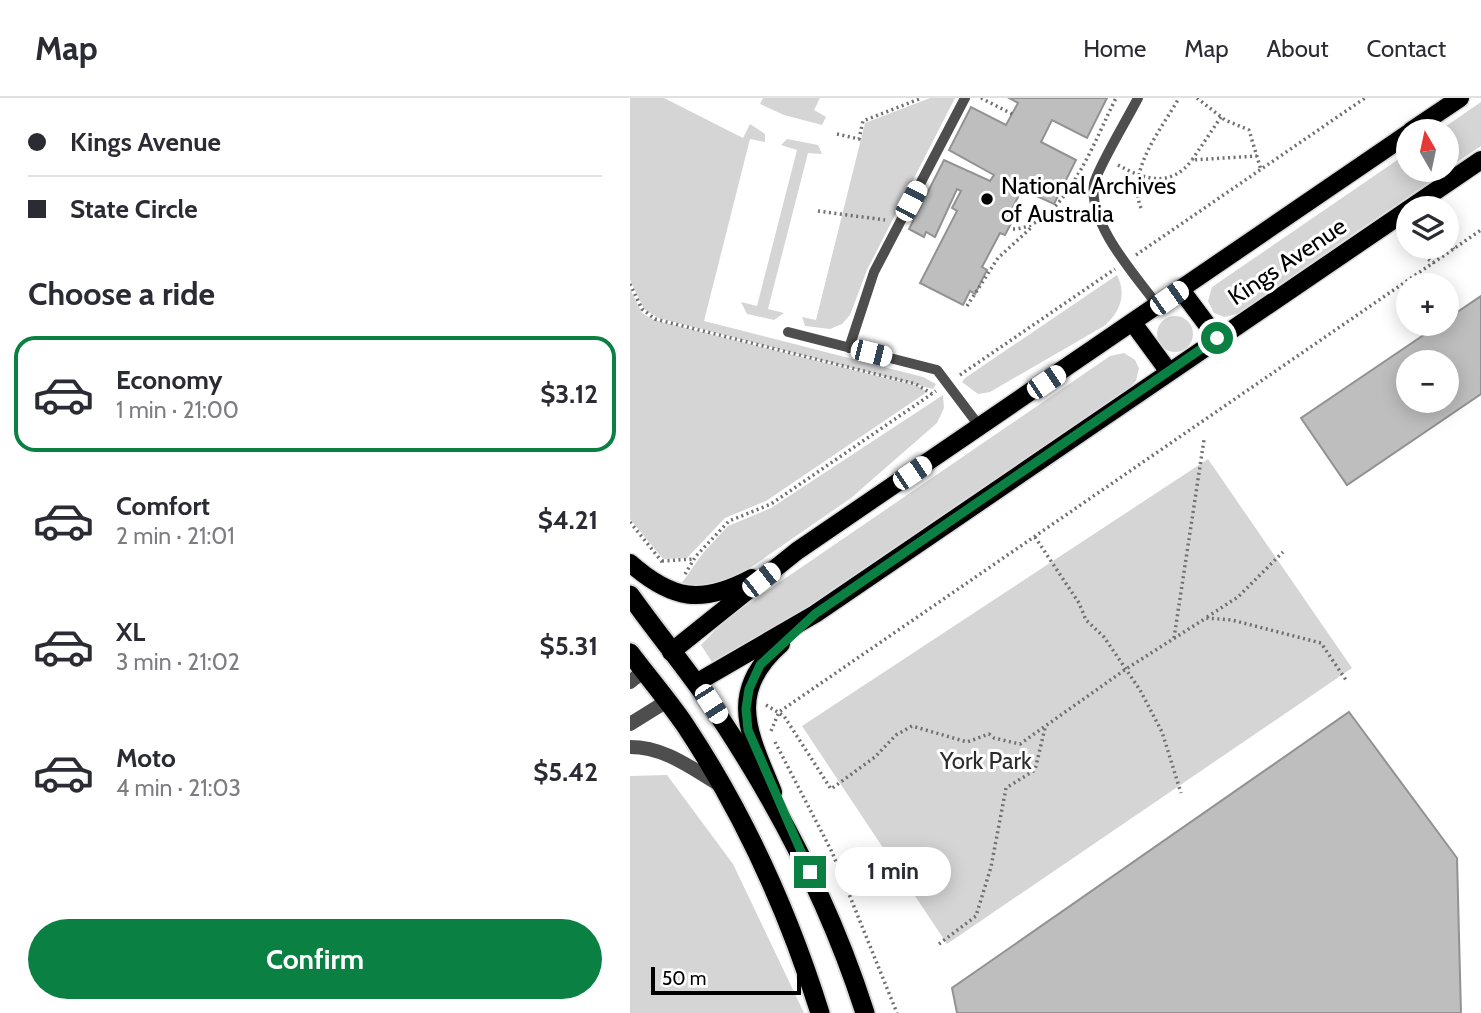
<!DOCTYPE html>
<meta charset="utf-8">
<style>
:root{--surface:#fff;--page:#f2f2f3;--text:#2b2b33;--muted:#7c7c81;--line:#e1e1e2;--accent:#0b8043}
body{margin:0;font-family:Cabin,sans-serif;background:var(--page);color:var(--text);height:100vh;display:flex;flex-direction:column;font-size:26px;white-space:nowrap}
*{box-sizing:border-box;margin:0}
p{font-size:23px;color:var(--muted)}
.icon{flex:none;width:38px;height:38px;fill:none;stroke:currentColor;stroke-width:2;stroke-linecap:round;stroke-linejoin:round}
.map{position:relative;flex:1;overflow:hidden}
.panel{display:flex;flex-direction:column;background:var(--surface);width:630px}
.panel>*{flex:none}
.top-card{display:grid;align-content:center;height:154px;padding:0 28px;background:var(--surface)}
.needle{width:46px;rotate:351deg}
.controls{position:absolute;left:766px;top:21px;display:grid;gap:14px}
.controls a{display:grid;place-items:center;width:63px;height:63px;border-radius:50%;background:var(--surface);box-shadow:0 4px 18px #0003;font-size:35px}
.scale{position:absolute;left:21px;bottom:18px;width:150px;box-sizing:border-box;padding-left:7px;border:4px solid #000;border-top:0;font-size:19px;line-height:24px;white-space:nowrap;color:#000;-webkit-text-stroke:5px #fff;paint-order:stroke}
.end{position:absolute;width:32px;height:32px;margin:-16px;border:9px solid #0b8043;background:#fff;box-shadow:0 0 0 4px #fff}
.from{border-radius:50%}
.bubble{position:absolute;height:49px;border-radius:24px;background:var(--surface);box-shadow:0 4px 18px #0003;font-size:23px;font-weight:700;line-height:49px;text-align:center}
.car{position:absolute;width:21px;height:42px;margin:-21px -10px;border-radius:9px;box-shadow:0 0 5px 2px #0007;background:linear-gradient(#fff 24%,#345 0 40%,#fff 0 76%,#345 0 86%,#fff 0)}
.top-card b{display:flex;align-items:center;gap:24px;height:66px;font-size:26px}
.top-card b+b{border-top:2px solid var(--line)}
.top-card i{width:18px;height:18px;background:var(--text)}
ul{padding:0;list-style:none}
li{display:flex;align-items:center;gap:21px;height:116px;margin:0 14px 10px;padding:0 14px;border:4px solid transparent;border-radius:21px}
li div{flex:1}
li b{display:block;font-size:26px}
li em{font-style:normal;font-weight:700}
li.current{border-color:var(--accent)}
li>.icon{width:63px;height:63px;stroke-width:1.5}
h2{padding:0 28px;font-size:32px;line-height:84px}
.button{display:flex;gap:14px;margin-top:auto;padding:14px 28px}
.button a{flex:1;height:80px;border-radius:42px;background:var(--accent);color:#fff;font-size:28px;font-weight:700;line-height:80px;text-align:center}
header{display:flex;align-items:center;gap:42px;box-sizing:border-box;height:98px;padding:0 35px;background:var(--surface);border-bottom:2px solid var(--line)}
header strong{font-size:33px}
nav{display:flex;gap:38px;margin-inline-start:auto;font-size:24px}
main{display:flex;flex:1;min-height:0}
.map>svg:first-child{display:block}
</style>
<header>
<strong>Map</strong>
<nav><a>Home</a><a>Map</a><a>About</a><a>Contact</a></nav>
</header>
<main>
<section class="panel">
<div class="top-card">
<b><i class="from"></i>Kings Avenue</b>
<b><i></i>State Circle</b>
</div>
<h2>Choose a ride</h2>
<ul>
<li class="current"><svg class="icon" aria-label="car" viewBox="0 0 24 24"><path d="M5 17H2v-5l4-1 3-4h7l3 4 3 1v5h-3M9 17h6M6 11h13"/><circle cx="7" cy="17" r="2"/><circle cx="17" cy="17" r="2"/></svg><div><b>Economy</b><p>1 min · 21:00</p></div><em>$3.12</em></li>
<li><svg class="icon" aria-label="car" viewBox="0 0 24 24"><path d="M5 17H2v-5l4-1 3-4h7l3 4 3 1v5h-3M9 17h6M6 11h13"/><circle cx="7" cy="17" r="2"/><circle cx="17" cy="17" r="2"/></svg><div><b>Comfort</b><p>2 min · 21:01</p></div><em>$4.21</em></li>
<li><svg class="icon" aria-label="car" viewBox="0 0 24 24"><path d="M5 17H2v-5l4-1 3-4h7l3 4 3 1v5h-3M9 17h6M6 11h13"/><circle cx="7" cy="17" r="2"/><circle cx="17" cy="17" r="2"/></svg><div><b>XL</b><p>3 min · 21:02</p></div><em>$5.31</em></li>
<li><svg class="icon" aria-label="car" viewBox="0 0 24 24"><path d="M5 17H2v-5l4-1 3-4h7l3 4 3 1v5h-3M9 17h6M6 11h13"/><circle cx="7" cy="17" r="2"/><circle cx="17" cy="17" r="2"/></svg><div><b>Moto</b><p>4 min · 21:03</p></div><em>$5.42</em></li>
</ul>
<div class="button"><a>Confirm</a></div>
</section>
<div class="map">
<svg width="851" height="915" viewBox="0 0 851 915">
<rect width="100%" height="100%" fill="#fff"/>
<path fill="#d5d5d5" d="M 0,0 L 34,0 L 113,40 L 120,26 L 135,36 L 135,44 L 120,41 L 74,223 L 293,279 L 306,286 L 303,291 L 28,220 L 14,211 L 0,182 Z
M 133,0 L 190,0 L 184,12 L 196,19 L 192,27 L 154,17 L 130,6 Z
M 300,0 L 325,0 L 237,172 L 220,217 L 212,226 L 200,231 L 175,228 L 172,219 L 186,222 L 235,25 Z
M 851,4 L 851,48 L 817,71 L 817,33 L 809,33 Z
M 157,41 L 188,47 L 192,56 L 178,55 L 138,211 L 154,215 L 144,222 L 117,216 L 111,204 L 127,208 L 167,52 L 151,47 Z
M 779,54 L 779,72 L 817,72 L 607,216 L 594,219 L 584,215 L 578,203 L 582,189 Z
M 487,177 C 497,197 490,214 474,228 L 360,294 L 348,296 L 332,284 L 335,280 Z
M 0,191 L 12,215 L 24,222 L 288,288 L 297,294 L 136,403 L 95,420 L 57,460 L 33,461 L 0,421 Z
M527 236a18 18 0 1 1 36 0a18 18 0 1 1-36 0Z
M 494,255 L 505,262 L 509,270 L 506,283 L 500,289 L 168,515 L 82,564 L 71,547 L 96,521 L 480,258 Z
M 313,297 L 314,310 L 307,325 L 221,400 L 104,481 L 90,488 L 49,489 L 73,455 L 98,428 L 141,410 Z
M 578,361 L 722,570 L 317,846 L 172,628 Z
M 37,677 L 103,766 L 174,915 L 0,915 L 0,678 Z"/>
<path fill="#bebebe" stroke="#929292" stroke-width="2" fill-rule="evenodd" d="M 379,0 L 477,0 L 457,40 L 422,22 L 411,44 L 446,62 L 424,106 L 378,85 L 375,90 L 389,97 L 382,111 L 387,114 L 375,137 L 370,135 L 352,169 L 357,172 L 345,196 L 340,193 L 333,207 L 290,185 L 327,113 L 322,110 L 331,93 L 327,91 L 305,139 L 296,134 L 294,139 L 279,131 L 314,62 L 360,83 L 364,77 L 319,52 L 341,9 L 376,27 L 388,5 Z
M 851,198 L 851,296 L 717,387 L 671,320 L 810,226 L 817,226 L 817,221 ZM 779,264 L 817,264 L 817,303 L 779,303 Z
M 719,614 L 827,760 L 831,915 L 327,915 L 322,890 Z"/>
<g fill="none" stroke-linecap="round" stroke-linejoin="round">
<defs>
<path id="primary" d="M 781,33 L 830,0
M 551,192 L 587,240
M 503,225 L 539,274
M 0,465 C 42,502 71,507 122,480
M 41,554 L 167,453 L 779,35
M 66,585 L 185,516 L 851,62
M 143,694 C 120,637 95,595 151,546"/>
<path id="trunk" d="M 0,497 C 27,535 57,571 83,609 C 147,704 200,805 235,915
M 0,555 C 18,579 38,602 55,627 C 114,716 158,813 190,915"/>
</defs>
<use href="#primary" stroke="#dbdbdb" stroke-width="21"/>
<use href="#trunk" stroke="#dbdbdb" stroke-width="23"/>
<path stroke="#707070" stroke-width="3.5" stroke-dasharray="2 3.5" stroke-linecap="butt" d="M 351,0 L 382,16
M 567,0 L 595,22 L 619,32 L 631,72
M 591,19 L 562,62 L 627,58
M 207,36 L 229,41 L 233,23 L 292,0
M 488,67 C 515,82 541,90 562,62
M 511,110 C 496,73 531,32 549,0
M 188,113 L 255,122
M 383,131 C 434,130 466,39 486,0
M 817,141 L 824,151
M 780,149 L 804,165
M 506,157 L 735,0
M 0,186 L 12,211 L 25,221 L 286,286 L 302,296
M 337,208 L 368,160 L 403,128
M 330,277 L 485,171
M 0,424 L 33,465
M 405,439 L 449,505 L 456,522 L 474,539 L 510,592 L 532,634 L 551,695
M 32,463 L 64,461
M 55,476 L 66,458 L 99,423 L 141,406 L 306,293
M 577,519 L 608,499 L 653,454
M 544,540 L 574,342
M 136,607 L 154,618 L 201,691 L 245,659 L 266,637 L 282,628 L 337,644 L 359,636 L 364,640 L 390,646 L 496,571 L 576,520 L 602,522 L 691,545 L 716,582
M 141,633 L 149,614 L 851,132
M 145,644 L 202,754 L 267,915
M 309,846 L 346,818 L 361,769 L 376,690 L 405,672 L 415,630"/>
<path stroke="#4e4e4e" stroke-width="10" d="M 508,0 C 499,18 467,71 464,86 C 458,126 506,178 528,208
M 158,234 L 307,272 L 350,329
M 219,250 L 244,174 L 335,0"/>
<path stroke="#4e4e4e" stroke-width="14" d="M 0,584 L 14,573
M 0,626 L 37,603
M 0,649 C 35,649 61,670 90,687"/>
<use href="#primary" stroke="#000" stroke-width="18"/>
<use href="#trunk" stroke="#000" stroke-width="19"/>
</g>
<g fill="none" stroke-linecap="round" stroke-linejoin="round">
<path stroke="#0b8043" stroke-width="9" d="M 180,774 L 118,632 L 116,611 L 119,591 L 130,567 L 185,516 L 587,240"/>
</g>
<circle fill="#000" stroke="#fff" stroke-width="2.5" cx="357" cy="101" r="7"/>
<g text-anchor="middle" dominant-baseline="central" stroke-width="6" stroke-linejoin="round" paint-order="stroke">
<g font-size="24" fill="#000" stroke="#fff" text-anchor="start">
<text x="371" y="87">National Archives<tspan x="371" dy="28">of Australia</tspan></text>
</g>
<g font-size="24" fill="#000" stroke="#fff">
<text transform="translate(657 163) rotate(-34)">Kings Avenue</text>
</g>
<g font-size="24" fill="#2c2c2c" stroke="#fff">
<text x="356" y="662">York Park</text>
</g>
</g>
</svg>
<div class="controls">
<a><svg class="needle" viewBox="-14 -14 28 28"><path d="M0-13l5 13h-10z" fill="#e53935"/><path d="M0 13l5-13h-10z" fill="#7c7c81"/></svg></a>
<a><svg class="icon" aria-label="layers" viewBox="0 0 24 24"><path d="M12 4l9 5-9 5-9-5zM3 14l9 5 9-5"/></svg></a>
<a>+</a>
<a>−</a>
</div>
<div class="scale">50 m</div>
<i class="end from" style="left:587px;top:240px"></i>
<i class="end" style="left:180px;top:774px"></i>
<div class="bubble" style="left:205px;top:749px;width:116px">1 min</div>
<i class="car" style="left:281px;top:103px;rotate:28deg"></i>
<i class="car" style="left:539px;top:200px;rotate:55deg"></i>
<i class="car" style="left:241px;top:255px;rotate:104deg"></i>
<i class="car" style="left:416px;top:284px;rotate:56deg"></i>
<i class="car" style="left:282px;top:375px;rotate:56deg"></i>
<i class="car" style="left:131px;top:482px;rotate:52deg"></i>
<i class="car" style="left:81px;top:606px;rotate:147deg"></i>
</div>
</main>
